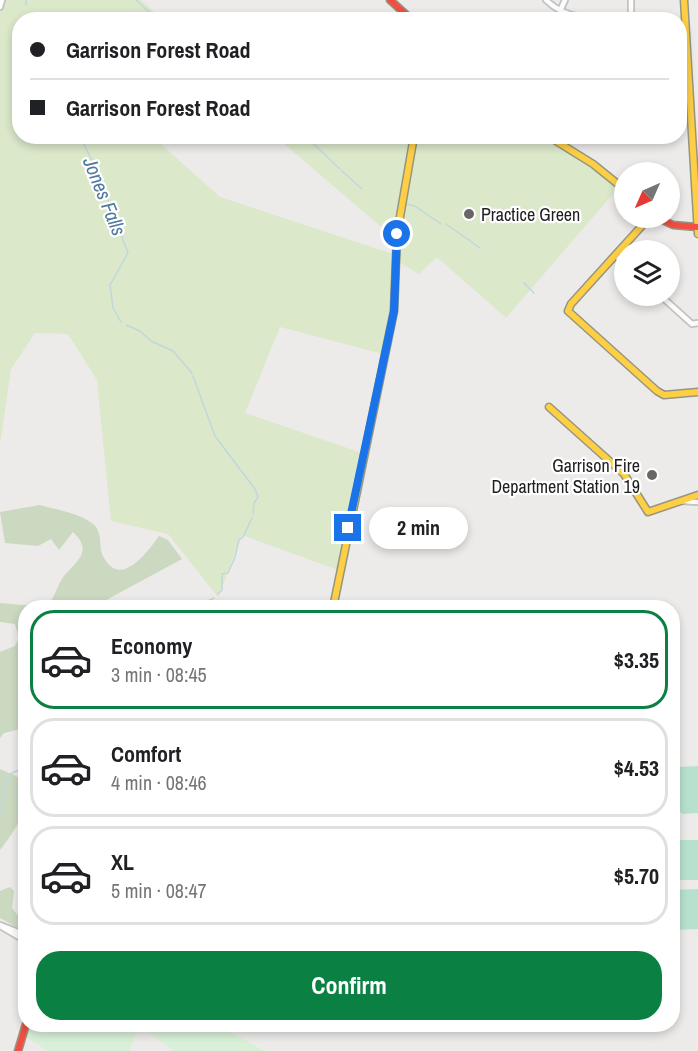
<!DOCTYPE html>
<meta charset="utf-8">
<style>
:root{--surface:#fff;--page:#f6f6f6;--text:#202124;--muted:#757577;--line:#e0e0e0;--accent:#0b8043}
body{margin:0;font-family:"Archivo Narrow",sans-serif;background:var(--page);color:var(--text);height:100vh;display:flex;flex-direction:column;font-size:22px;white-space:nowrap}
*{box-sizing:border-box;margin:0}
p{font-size:20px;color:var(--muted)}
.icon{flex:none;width:33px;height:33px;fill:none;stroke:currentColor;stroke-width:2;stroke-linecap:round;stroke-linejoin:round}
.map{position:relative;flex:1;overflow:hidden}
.side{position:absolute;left:18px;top:600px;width:662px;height:432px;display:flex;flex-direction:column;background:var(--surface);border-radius:24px;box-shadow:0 3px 9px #0003}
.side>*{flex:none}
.banner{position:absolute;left:12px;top:12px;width:675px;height:132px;border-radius:24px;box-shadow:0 3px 9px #0003;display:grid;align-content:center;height:132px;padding:0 18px;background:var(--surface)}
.needle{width:39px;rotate:225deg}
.fabs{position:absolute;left:614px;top:162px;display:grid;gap:12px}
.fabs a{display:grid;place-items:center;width:66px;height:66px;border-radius:50%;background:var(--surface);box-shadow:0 3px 9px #0003;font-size:30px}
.end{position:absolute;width:27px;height:27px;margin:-14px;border:8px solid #1a73e8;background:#fff;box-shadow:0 0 0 3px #fff}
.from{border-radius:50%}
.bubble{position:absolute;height:42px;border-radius:21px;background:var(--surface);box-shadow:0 3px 9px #0003;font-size:20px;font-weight:800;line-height:42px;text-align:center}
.banner b{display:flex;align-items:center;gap:21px;height:57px;font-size:22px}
.banner b+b{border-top:2px solid var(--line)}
.banner i{width:15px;height:15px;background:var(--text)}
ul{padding:10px 0 0;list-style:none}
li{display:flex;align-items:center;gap:18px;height:99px;margin:0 12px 9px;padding:0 6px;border:3px solid var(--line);border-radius:24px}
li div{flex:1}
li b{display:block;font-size:22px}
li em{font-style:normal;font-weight:800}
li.on{border-color:var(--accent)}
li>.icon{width:54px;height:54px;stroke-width:1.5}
.button{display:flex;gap:12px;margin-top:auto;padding:12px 18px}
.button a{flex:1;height:69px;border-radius:24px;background:var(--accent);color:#fff;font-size:24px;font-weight:800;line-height:69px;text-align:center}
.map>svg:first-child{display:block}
</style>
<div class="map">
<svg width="698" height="1051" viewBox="0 0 698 1051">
<rect width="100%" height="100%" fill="#edebe9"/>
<path fill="#dbe8ca" d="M 0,0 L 141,0 L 162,19 L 20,20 L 20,136 L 153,137 L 220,197 L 393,254 L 394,238 L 276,137 L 543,137 L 619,187 L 506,318 L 437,257 L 419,274 L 395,260 L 394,297 L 383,354 L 280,327 L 245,413 L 362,453 L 338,570 L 242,535 L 218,597 L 168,534 L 111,521 L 97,380 L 68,334 L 35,333 L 11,369 L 0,444 Z"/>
<path fill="#cad9c0" d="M 40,505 C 57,510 85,514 96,527 C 102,535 99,546 102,554 C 119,591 147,553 159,536 L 168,540 L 182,559 L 108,599 L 98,607 L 26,608 L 25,728 L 4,733 L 0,738 L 0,652 L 15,646 L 19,638 L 15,624 L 0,622 L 0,603 L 35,606 L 50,602 C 56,594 58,584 64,576 C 76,561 94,552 73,532 L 59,550 L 51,539 L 38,546 L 5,543 L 0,512 Z
M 0,769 C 6,772 16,775 21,779 C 39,798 12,835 0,850 Z
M 10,887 L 14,891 L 12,908 L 19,917 L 25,919 L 25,932 L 0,918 L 0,891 Z"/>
<path fill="#d9f0d8" d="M 28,1025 L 229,1025 L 230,1032 L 265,1051 L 174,1051 L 139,1025 L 130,1051 L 48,1051 L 24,1036 Z"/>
<path fill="#b7e1ce" d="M 698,766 L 698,813 L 683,814 L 679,811 L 675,767 Z
M 672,840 L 698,840 L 698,880 L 672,880 Z
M 698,889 L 698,929 L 672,930 L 672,890 Z"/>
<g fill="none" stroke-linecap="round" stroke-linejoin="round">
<path stroke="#bfd8de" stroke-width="1.5" d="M 26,0 L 26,5
M 136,0 L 158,20
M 80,136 L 98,173 L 128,253 L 110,285 L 113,308 L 121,322
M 305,136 L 340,169
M 342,171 L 362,189
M 407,204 L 415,206 L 441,224
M 446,224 L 480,248
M 524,283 L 534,293
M 126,325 L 140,331 L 151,341 L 173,351 L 192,373
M 193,376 L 215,436 L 255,489 L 258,497 L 254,503 L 253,514
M 218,594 L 222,590 L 222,574 L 228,573 L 235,557 L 239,540 L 243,537 L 252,518
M 200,608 L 204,603 L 214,598
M 10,774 L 21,769 L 26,753
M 0,812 L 7,777"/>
<defs>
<path id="street" d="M 546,0 C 569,23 600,18 631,17
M 631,0 L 631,18
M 0,7 L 2,0
M 560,11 L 565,0
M 615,255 L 624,263
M 661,296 L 692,324 L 698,323
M 681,501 L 698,502
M 0,925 L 26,935
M 0,926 L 26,941"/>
<path id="slow" d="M 684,0 L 698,234
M 548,136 L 593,164 L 624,189
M 649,218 L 571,304 L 568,311 L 657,391 L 664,395 L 698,392
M 549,407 L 624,474 L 648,512 L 698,495
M 333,608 L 394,311 L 397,234 L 414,136"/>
<path id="jam" d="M 390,0 L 412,20
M 658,218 L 673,225 L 697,227
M 18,1051 L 26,1024"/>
</defs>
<use href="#street" stroke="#c3c2c1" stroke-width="8"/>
<use href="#slow" stroke="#959682" stroke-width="9"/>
<use href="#jam" stroke="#959682" stroke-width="9"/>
<use href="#street" stroke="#fcfcfc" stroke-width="4.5"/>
<use href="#slow" stroke="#ffcf43" stroke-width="6"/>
<use href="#jam" stroke="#f24e42" stroke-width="6"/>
</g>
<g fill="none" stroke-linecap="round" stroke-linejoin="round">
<path stroke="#1a73e8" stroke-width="8" d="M 348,528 L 394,311 L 397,234"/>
</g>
<g fill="#686766" stroke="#fff" stroke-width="2">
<circle cx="469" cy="214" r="6"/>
<circle cx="652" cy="475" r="6"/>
</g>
<g text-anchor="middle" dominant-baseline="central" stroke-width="4.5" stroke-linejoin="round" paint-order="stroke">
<g font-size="18" fill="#202020" stroke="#fff" text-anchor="start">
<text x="481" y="214">Practice Green</text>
<text x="640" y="465" text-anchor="end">Garrison Fire<tspan x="640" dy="21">Department Station 19</tspan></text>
</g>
<g font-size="20" font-style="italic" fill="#507aa0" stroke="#fff">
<text transform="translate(105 196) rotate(68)">Jones Falls</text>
</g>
</g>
</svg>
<div class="fabs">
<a><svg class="needle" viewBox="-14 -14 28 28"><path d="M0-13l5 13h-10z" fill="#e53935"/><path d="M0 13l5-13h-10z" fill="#757577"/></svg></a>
<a><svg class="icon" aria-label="layers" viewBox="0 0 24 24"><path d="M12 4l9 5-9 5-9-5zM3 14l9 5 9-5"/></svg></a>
</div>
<i class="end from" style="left:397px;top:234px"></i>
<i class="end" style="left:348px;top:528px"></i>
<div class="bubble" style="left:369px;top:507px;width:99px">2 min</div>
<div class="banner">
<b><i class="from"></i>Garrison Forest Road</b>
<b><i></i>Garrison Forest Road</b>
</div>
<section class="side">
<ul>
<li class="on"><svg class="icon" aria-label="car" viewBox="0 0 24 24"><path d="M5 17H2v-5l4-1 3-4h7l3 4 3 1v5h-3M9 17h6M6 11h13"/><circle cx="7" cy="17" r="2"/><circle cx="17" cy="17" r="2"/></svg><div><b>Economy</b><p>3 min · 08:45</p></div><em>$3.35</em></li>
<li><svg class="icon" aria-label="car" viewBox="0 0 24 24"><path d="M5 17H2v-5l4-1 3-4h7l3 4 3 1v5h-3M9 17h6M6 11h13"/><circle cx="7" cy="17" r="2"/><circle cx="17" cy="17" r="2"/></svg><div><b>Comfort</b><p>4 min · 08:46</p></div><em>$4.53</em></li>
<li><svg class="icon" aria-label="car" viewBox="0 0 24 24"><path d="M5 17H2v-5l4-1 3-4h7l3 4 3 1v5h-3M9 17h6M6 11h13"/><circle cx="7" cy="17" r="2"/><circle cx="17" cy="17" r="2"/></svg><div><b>XL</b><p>5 min · 08:47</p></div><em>$5.70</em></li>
</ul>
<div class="button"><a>Confirm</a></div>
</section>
</div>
